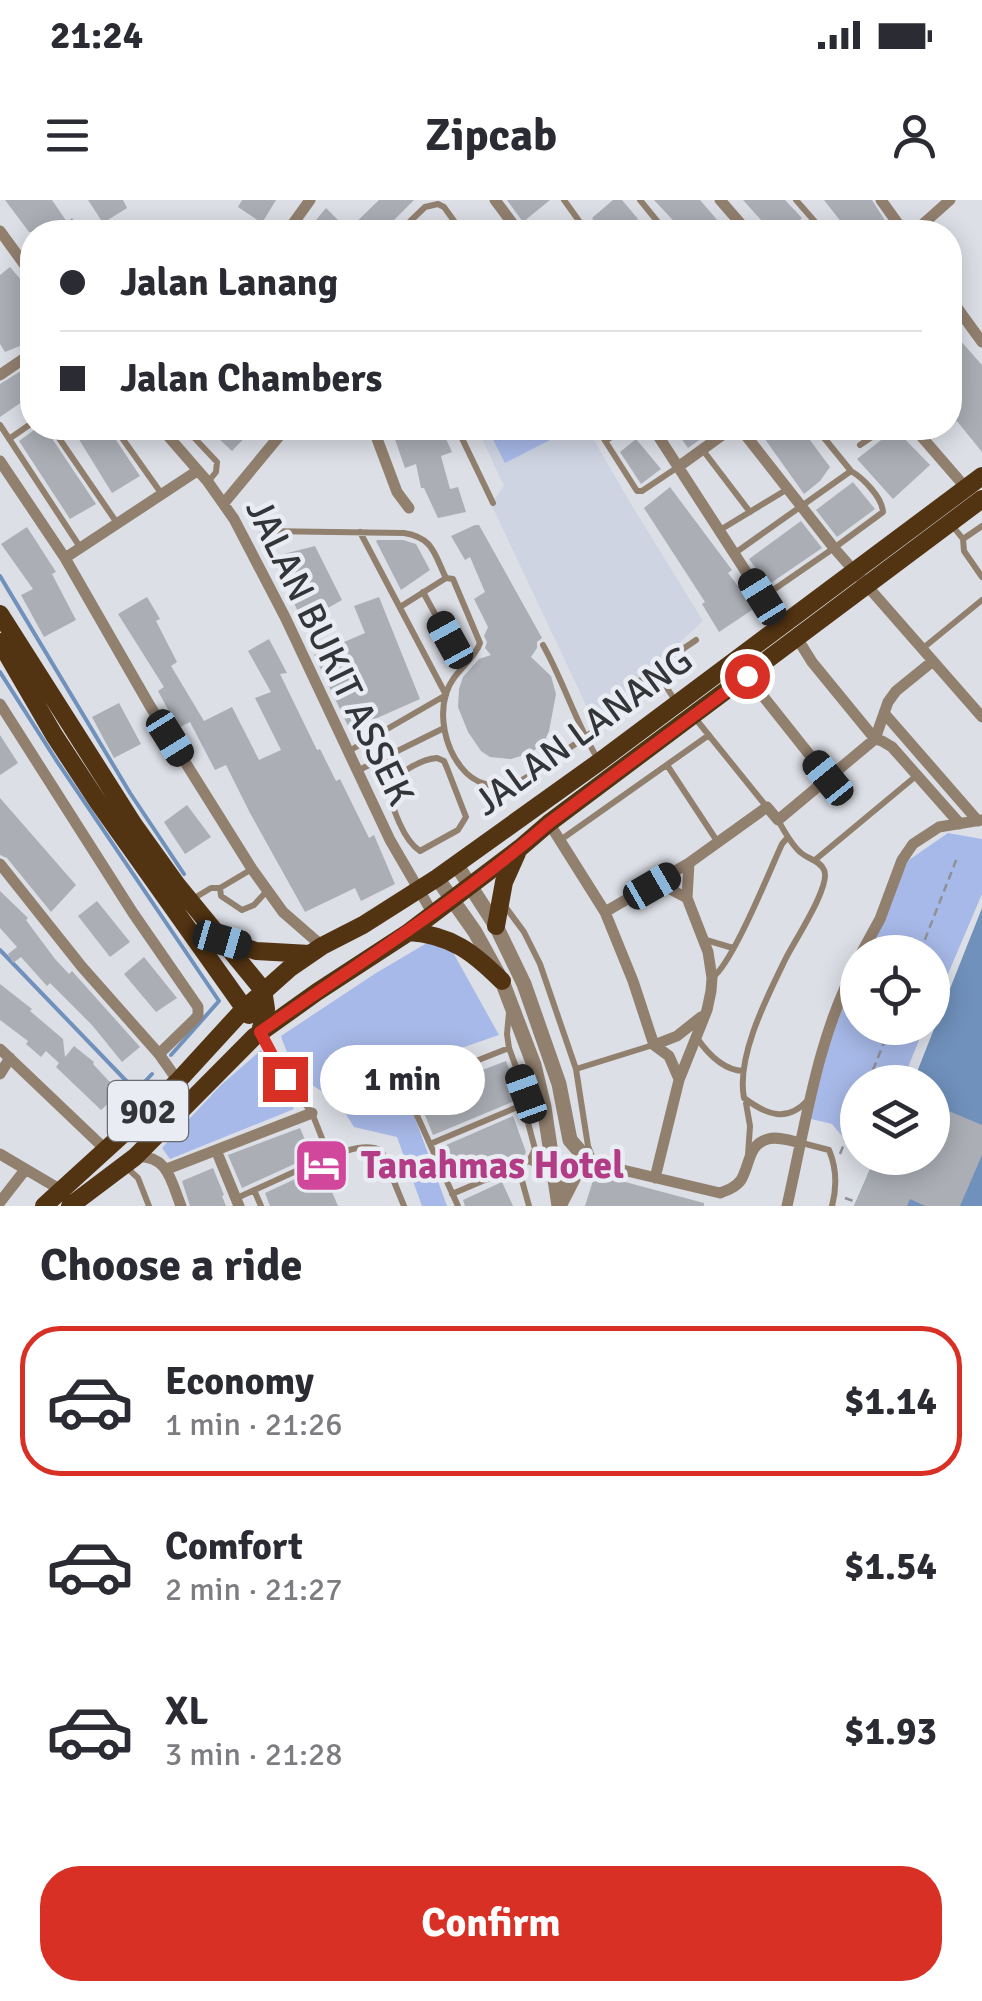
<!DOCTYPE html>
<meta charset="utf-8">
<style>
:root{--surface:#fff;--page:#f2f2f3;--text:#2b2b33;--muted:#7c7c81;--line:#e1e1e2;--accent:#d93025}
body{margin:0;font-family:Signika,sans-serif;background:var(--page);color:var(--text);height:100vh;display:flex;flex-direction:column;font-size:38px;white-space:nowrap}
*{box-sizing:border-box;margin:0}
p{font-size:32px;color:var(--muted)}
.icon{flex:none;width:55px;height:55px;fill:none;stroke:currentColor;stroke-width:2;stroke-linecap:round;stroke-linejoin:round}
.map{position:relative;height:1006px;overflow:hidden}
.panel{display:flex;flex-direction:column;background:var(--surface);flex:1}
.panel>*{flex:none}
.top-card{position:absolute;left:20px;top:20px;width:942px;height:220px;border-radius:40px;box-shadow:0 5px 25px #0003;display:grid;align-content:center;height:220px;padding:0 40px;background:var(--surface)}
.fabs{position:absolute;left:840px;top:735px;display:grid;gap:20px}
.fabs a{display:grid;place-items:center;width:110px;height:110px;border-radius:50%;background:var(--surface);box-shadow:0 5px 25px #0003;font-size:50px}
.end{position:absolute;width:45px;height:45px;margin:-22px;border:12px solid #d93025;background:#fff;box-shadow:0 0 0 5px #fff}
.from{border-radius:50%}
.bubble{position:absolute;height:70px;border-radius:35px;background:var(--surface);box-shadow:0 5px 25px #0003;font-size:32px;font-weight:700;line-height:70px;text-align:center}
.car{position:absolute;width:30px;height:60px;margin:-30px -15px;border-radius:12px;box-shadow:0 0 8px 2px #0007;background:linear-gradient(#222 24%,#8ab4d8 0 40%,#222 0 76%,#8ab4d8 0 86%,#222 0)}
.top-card b{display:flex;align-items:center;gap:35px;height:95px;font-size:38px}
.top-card b+b{border-top:2px solid var(--line)}
.top-card i{width:25px;height:25px;background:var(--text)}
ul{padding:0;list-style:none}
li{display:flex;align-items:center;gap:30px;height:150px;margin:0 20px 15px;padding:0 20px;border:5px solid transparent;border-radius:40px}
li div{flex:1}
li b{display:block;font-size:38px}
li em{font-style:normal;font-weight:700}
li.current{border-color:var(--accent)}
li>.icon{width:90px;height:90px;stroke-width:1.5}
h2{padding:0 40px;font-size:45px;line-height:120px}
.primary-button{display:flex;gap:20px;margin-top:auto;padding:20px 40px}
.primary-button a{flex:1;height:115px;border-radius:40px;background:var(--accent);color:#fff;font-size:40px;font-weight:700;line-height:115px;text-align:center}
.status{display:flex;justify-content:space-between;align-items:center;height:70px;padding:0 50px;background:var(--surface);direction:ltr}
.status svg{height:28px;fill:currentColor}
header{display:flex;justify-content:space-between;align-items:center;height:130px;padding:0 40px;background:var(--surface);font-size:45px;font-weight:700}
.map>svg:first-child{display:block}
</style>
<div class="status"><b>21:24</b><svg viewBox="0 0 49 12"><path d="M0 12V9h3v3zM5 12V6h3v6zM10 12V3h3v9zM15 12V0h3v12zM26 1h20v11H26zM47 4h2v5h-2z"/></svg></div>
<header><svg class="icon" aria-label="menu" viewBox="0 0 24 24"><path d="M4 6h16M4 12h16M4 18h16"/></svg>Zipcab<svg class="icon" aria-label="person" viewBox="0 0 24 24"><circle cx="12" cy="8" r="4"/><path d="M4 21q1-7 8-7t8 7"/></svg></header>
<div class="map">
<svg width="982" height="1006" viewBox="0 0 982 1006">
<rect width="100%" height="100%" fill="#dcdfe6"/>
<path fill="#ced4e2" d="M 477,228 L 587,228 L 631,304 L 703,421 L 594,522 L 491,304 L 504,286 Z"/>
<path fill="#a7b9e8" d="M 487,228 L 544,228 L 550,240 L 505,263 Z
M 948,633 L 982,639 L 982,694 L 933,809 L 932,752 L 861,752 L 903,664 Z
M 427,743 L 450,747 L 499,835 L 328,894 C 301,882 290,863 281,836 L 376,773 Z
M 857,761 L 858,828 L 924,828 L 902,882 L 858,882 L 857,954 L 832,924 L 807,918 L 842,795 Z
M 261,850 L 294,909 L 170,959 L 162,948 L 221,885 Z
M 399,874 L 447,1006 L 422,1006 L 397,937 L 354,927 L 334,895 Z"/>
<path fill="#7091bc" d="M 982,708 L 982,1006 L 854,1006 L 875,958 L 932,958 L 932,882 L 913,882 Z"/>
<g fill="none" stroke-linecap="round" stroke-linejoin="round">
<path stroke="#7091bc" stroke-width="4" d="M 0,376 L 130,593 L 184,674
M 0,472 L 58,563 L 219,801 L 171,855
M 0,750 L 136,891 L 152,874"/>
</g>
<path fill="#abaeb5" d="M 5,0 L 52,0 L 67,22 L 72,18 L 83,32 L 29,32 Z
M 88,0 L 123,0 L 127,8 L 103,23 Z
M 242,0 L 276,0 L 262,23 L 238,7 Z
M 379,0 L 414,0 L 382,32 L 306,32 L 326,8 L 348,30 Z
M 507,0 L 550,0 L 523,22 Z
M 613,0 L 622,0 L 638,19 L 622,32 L 603,32 L 592,18 Z
M 654,0 L 700,0 L 724,28 L 719,32 L 684,32 Z
M 743,0 L 785,0 L 802,18 L 788,32 L 772,32 Z
M 824,0 L 872,0 L 891,30 L 888,32 L 849,32 Z
M 10,67 L 28,88 L 20,93 L 32,108 L 32,141 L 5,152 L 0,144 L 0,75 Z
M 950,129 L 982,165 L 982,252 L 957,221 L 950,227 Z
M 32,164 L 32,195 L 0,217 L 0,184 Z
M 37,228 L 45,228 L 96,304 L 70,319 L 19,241 Z
M 72,228 L 108,228 L 140,276 L 112,293 Z
M 207,228 L 254,228 L 232,251 Z
M 391,228 L 441,228 L 452,252 L 441,256 L 450,289 L 458,287 L 466,312 L 438,318 L 424,288 L 421,288 L 416,264 L 405,268 Z
M 674,228 L 716,228 L 688,248 Z
M 757,228 L 801,228 L 830,267 L 820,281 L 804,294 Z
M 895,229 L 930,265 L 893,299 L 857,259 Z
M 636,239 L 661,269 L 641,284 L 620,252 Z
M 853,282 L 875,309 L 837,337 L 816,310 Z
M 670,287 L 732,370 L 728,373 L 755,408 L 719,432 L 702,404 L 705,402 L 644,308 Z
M 801,321 L 822,348 L 768,385 L 749,359 Z
M 475,325 L 479,325 L 542,438 L 537,442 L 537,448 L 531,457 L 551,476 L 556,494 L 549,531 L 544,542 L 531,553 L 511,559 L 490,557 L 481,551 L 468,532 L 458,507 L 459,489 L 463,477 L 479,459 L 491,455 L 485,448 L 487,442 L 484,436 L 488,427 L 474,399 L 485,392 L 470,357 L 465,360 L 451,336 Z
M 27,327 L 56,372 L 52,374 L 76,420 L 44,437 L 21,395 L 33,389 L 1,344 Z
M 378,340 L 403,340 L 416,344 L 430,370 L 401,390 L 376,341 Z
M 315,346 L 342,400 L 303,422 L 272,357 Z
M 147,397 L 160,419 L 156,421 L 177,462 L 171,466 L 204,521 L 232,507 L 259,560 L 281,550 L 255,498 L 271,492 L 248,451 L 269,439 L 287,473 L 280,474 L 317,550 L 320,549 L 336,581 L 340,579 L 369,638 L 374,635 L 395,684 L 361,701 L 355,688 L 305,712 L 250,613 L 226,565 L 215,570 L 190,522 L 178,528 L 158,491 L 164,487 L 118,414 Z
M 379,397 L 420,499 L 350,530 L 314,455 L 365,433 L 354,406 Z
M 119,503 L 141,544 L 114,558 L 92,517 Z
M 0,535 L 18,563 L 0,575 Z
M 0,598 L 76,685 L 51,712 L 7,658 L 0,655 Z
M 187,605 L 211,637 L 185,654 L 164,622 Z
M 0,691 L 28,718 L 26,720 L 55,759 L 69,774 L 72,771 L 140,847 L 122,862 L 92,825 L 50,783 L 47,786 L 21,757 L 13,763 L 8,754 L 17,747 L 0,728 Z
M 97,701 L 130,742 L 110,757 L 78,716 Z
M 144,757 L 177,798 L 156,812 L 124,774 Z
M 0,784 L 32,809 L 30,811 L 63,839 L 65,857 L 74,846 L 94,862 L 93,864 L 120,893 L 101,910 L 56,867 L 59,863 L 46,851 L 41,857 L 26,844 L 28,841 L 0,820 Z
M 506,861 L 519,894 L 517,900 L 433,935 L 417,895 Z
M 932,904 L 982,925 L 982,955 L 960,1006 L 925,1006 L 910,999 L 907,1006 L 854,1006 L 875,958 L 932,958 Z
M 513,916 L 526,952 L 524,956 L 456,981 L 444,946 Z
M 300,928 L 312,956 L 242,988 L 228,955 Z
M 213,968 L 224,995 L 222,996 L 226,1006 L 190,1006 L 182,981 Z
M 317,969 L 319,975 L 324,973 L 338,1006 L 270,1006 L 265,993 Z
M 595,974 L 704,1003 L 704,1006 L 585,1006 Z
M 502,982 L 513,1006 L 465,1006 L 463,1000 Z"/>
<g fill="none" stroke-linecap="round" stroke-linejoin="round">
<path stroke="#8f9196" stroke-width="2.5" stroke-dasharray="8 5" stroke-linecap="butt" d="M 920,752 L 957,658
M 868,882 L 890,828
M 840,954 L 858,909
M 845,998 L 856,1002"/>
<path stroke="#92806f" stroke-width="6" d="M 564,0 L 587,32
M 640,0 L 666,32
M 796,0 L 824,32
M 399,32 L 425,7 L 438,4 L 444,7 L 462,32
M 642,32 L 657,21
M 801,32 L 815,22
M 0,225 L 80,347
M 52,228 L 117,323
M 115,228 L 161,293
M 185,228 L 217,262 L 216,272 L 208,282
M 457,228 L 493,303
M 597,228 L 637,291 L 642,291 L 678,267
M 9,239 L 32,223
M 605,241 L 626,228
M 860,245 L 885,228
M 702,249 L 750,312
M 951,324 L 963,339 L 964,351 L 982,377
M 720,330 L 786,290
M 262,331 L 404,333 C 434,338 434,354 446,378 L 453,379 L 480,443 C 474,461 452,472 446,494 C 439,517 445,547 461,567 C 474,584 494,590 516,583 C 527,579 538,569 548,562 C 574,545 601,528 622,506 C 629,498 633,488 640,481 C 655,465 678,453 696,440
M 963,339 L 982,326
M 735,353 L 851,271
M 423,392 L 463,465
M 763,397 L 834,348 L 883,312 C 882,297 863,278 851,271 L 816,228
M 400,407 L 446,378
M 543,445 C 564,482 576,524 599,561
M 922,449 L 982,400
M 655,469 L 676,502
M 695,518 L 766,606
M 349,551 L 446,495 L 360,332
M 437,558 L 444,561 L 447,568 L 466,617 L 458,630 L 420,651 C 403,640 392,607 388,587 C 396,574 421,559 437,558 Z
M 667,565 L 717,641
M 359,570 L 444,528
M 778,620 C 784,631 791,644 800,652 C 807,659 820,660 824,670 C 832,685 793,743 785,760 C 767,797 736,857 744,898 C 767,915 787,923 808,900
M 559,641 L 709,535
M 815,660 L 916,576
M 220,688 L 221,696 L 242,710 L 254,705 L 266,692
M 191,700 L 211,688 L 220,688 L 252,669
M 504,705 L 524,732 L 540,764 L 576,869 L 588,946 L 593,959
M 706,740 L 733,748
M 712,778 C 733,763 769,672 782,644 L 788,637
M 261,835 L 285,879 L 312,913 L 329,956 C 345,951 365,943 381,950 L 404,1006
M 697,838 C 708,854 723,870 743,871
M 576,869 L 653,845
M 746,903 L 750,926 L 748,955
M 802,943 L 829,950 C 837,969 837,987 832,1006
M 430,944 L 539,898
M 529,961 L 540,967 L 551,979
M 518,966 L 529,1006
M 126,967 L 138,978 L 149,1006
M 254,990 L 261,1006
M 452,994 L 529,961 L 535,949 L 523,904 L 526,894 L 509,848 L 507,834 L 509,813
M 237,998 L 329,956
M 458,1006 L 410,900 L 409,895 L 415,885 L 509,848"/>
<path stroke="#92806f" stroke-width="11" d="M 495,0 L 519,32
M 720,0 L 748,32
M 881,0 L 904,32
M 0,31 L 32,75
M 287,32 L 310,0
M 914,32 L 950,0
M 950,98 L 982,142
M 0,175 L 32,153
M 161,228 L 208,282 L 234,319 L 285,417 L 390,640 L 433,714
M 373,228 L 397,292 L 409,308
M 653,228 L 781,426
M 740,228 L 834,348 L 982,517
M 914,228 L 966,288
M 0,261 L 65,358 L 150,506 L 252,669 L 283,712 L 322,746
M 678,267 L 732,228
M 224,303 L 286,228
M 65,358 L 197,271
M 797,438 L 812,462 L 875,539 L 882,541 L 892,547 L 960,624
M 747,476 L 828,578
M 0,504 L 133,713 L 198,807 L 198,815 L 195,819 L 159,854
M 884,513 L 978,621
M 549,623 L 605,712 L 633,781 L 654,845 L 669,856 L 679,879
M 0,664 L 82,767 L 159,854 L 178,881
M 652,685 L 668,688 L 687,698
M 605,712 L 689,663 L 767,607 L 778,620 L 875,539 L 888,502 L 896,491 L 933,461
M 862,752 L 880,719 L 902,660 L 913,644 L 939,627 L 982,620
M 654,845 L 677,836 L 701,817
M 0,849 L 105,949
M 0,874 L 10,858
M 216,950 L 239,1006
M 0,954 L 61,990
M 135,957 C 168,954 171,981 181,1006
M 589,962 L 720,993 C 728,990 736,987 741,980 C 750,965 748,944 768,939 C 778,936 791,941 801,943
M 167,969 L 312,913
M 655,978 L 679,880 L 707,810 L 711,791 L 712,778 L 708,752 L 687,698 L 689,663
M 0,1002 L 25,970
M 787,1006 C 806,923 817,837 858,761"/>
<path stroke="#92806f" stroke-width="15" d="M 456,664 L 496,726 L 524,784 L 559,884 L 570,940 L 589,962 L 578,969 L 559,1006
M 437,678 L 475,732 L 502,781 L 534,865 L 544,907 L 559,1006"/>
<path stroke="#523312" stroke-width="18" d="M 0,414 L 134,625 L 177,685 L 263,790 L 266,809 L 260,832
M 0,442 L 54,535 L 98,602 L 249,815
M 496,726 L 504,682 L 517,653
M 409,732 C 451,735 473,752 502,781
M 222,740 L 256,751 L 310,754
M 44,1006 L 134,924 L 178,881 L 244,809 L 290,768 L 322,746 L 363,725 L 437,678 L 599,562 L 982,276
M 70,1006 L 135,957 L 254,837 L 317,792 L 409,732 L 520,648 L 549,623 L 982,299"/>
</g>
<g fill="none" stroke-linecap="round" stroke-linejoin="round">
<path stroke="#d93025" stroke-width="12" d="M 285,879 L 260,832 C 357,764 458,701 549,623 L 747,476"/>
</g>
<defs>
<symbol id="hotel-square" viewBox="-11 -11 22 22"><rect x="-9" y="-9" width="18" height="18" rx="4" fill="#d1479c" stroke="#e9ecf3"/><path d="M-6-4.5h1.5V1H6V5H4.5V3h-9V5H-6ZM-4 0a1.8 1.8 0 1 1 3.6 0ZM.5 0V-2.5h3Q6-2.5 6 0Z" fill="#fff"/></symbol>
</defs>
<g fill-rule="evenodd">
<use href="#hotel-square" x="290" y="934" width="63" height="63"/>
</g>
<g text-anchor="middle" dominant-baseline="central" stroke-width="9" stroke-linejoin="round" paint-order="stroke">
<rect fill="#e9ecf3" stroke="#6a6c70" stroke-width="2.5" x="108" y="881" width="80" height="60" rx="8"/>
<g font-size="35" font-weight="bold" fill="#343538">
<text x="148" y="911">902</text>
</g>
<g font-size="38" fill="#343538" stroke="#e9ecf3">
<text transform="translate(330 452) rotate(64)">JALAN BUKIT ASSEK</text>
<text transform="translate(583 531) rotate(-36)">JALAN LANANG</text>
</g>
<g font-size="38" font-weight="bold" fill="#b23c85" stroke="#e9ecf3" text-anchor="start">
<text x="361" y="965">Tanahmas Hotel</text>
</g>
</g>
</svg>
<div class="fabs">
<a><svg class="icon" aria-label="locate" viewBox="0 0 24 24"><circle cx="12" cy="12" r="6"/><path d="M12 2v4M12 18v4M2 12h4M18 12h4"/></svg></a>
<a><svg class="icon" aria-label="layers" viewBox="0 0 24 24"><path d="M12 4l9 5-9 5-9-5zM3 14l9 5 9-5"/></svg></a>
</div>
<i class="end from" style="left:747px;top:476px"></i>
<i class="end" style="left:285px;top:879px"></i>
<div class="bubble" style="left:320px;top:845px;width:165px">1 min</div>
<i class="car" style="left:762px;top:397px;rotate:328deg"></i>
<i class="car" style="left:450px;top:440px;rotate:331deg"></i>
<i class="car" style="left:170px;top:538px;rotate:148deg"></i>
<i class="car" style="left:828px;top:578px;rotate:321deg"></i>
<i class="car" style="left:652px;top:686px;rotate:60deg"></i>
<i class="car" style="left:222px;top:740px;rotate:106deg"></i>
<i class="car" style="left:526px;top:894px;rotate:340deg"></i>
<div class="top-card">
<b><i class="from"></i>Jalan Lanang</b>
<b><i></i>Jalan Chambers</b>
</div>
</div>
<section class="panel">
<h2>Choose a ride</h2>
<ul>
<li class="current"><svg class="icon" aria-label="car" viewBox="0 0 24 24"><path d="M5 17H2v-5l4-1 3-4h7l3 4 3 1v5h-3M9 17h6M6 11h13"/><circle cx="7" cy="17" r="2"/><circle cx="17" cy="17" r="2"/></svg><div><b>Economy</b><p>1 min · 21:26</p></div><em>$1.14</em></li>
<li><svg class="icon" aria-label="car" viewBox="0 0 24 24"><path d="M5 17H2v-5l4-1 3-4h7l3 4 3 1v5h-3M9 17h6M6 11h13"/><circle cx="7" cy="17" r="2"/><circle cx="17" cy="17" r="2"/></svg><div><b>Comfort</b><p>2 min · 21:27</p></div><em>$1.54</em></li>
<li><svg class="icon" aria-label="car" viewBox="0 0 24 24"><path d="M5 17H2v-5l4-1 3-4h7l3 4 3 1v5h-3M9 17h6M6 11h13"/><circle cx="7" cy="17" r="2"/><circle cx="17" cy="17" r="2"/></svg><div><b>XL</b><p>3 min · 21:28</p></div><em>$1.93</em></li>
</ul>
<div class="primary-button"><a>Confirm</a></div>
</section>
